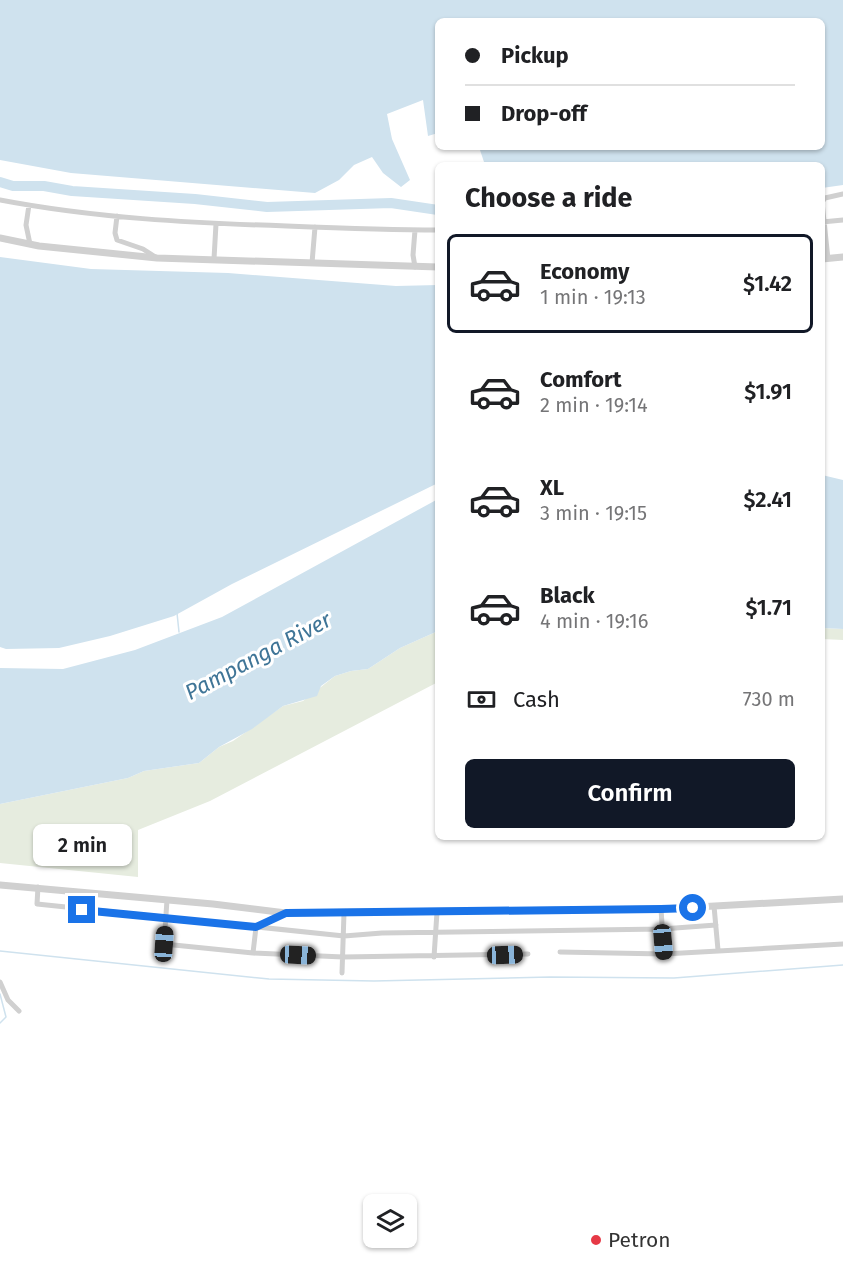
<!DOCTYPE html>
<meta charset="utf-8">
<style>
:root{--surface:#fff;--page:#f6f6f6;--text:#202124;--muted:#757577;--line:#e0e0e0;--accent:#111827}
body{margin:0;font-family:"Fira Sans",sans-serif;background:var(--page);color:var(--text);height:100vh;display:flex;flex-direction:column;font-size:22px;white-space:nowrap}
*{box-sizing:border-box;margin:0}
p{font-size:20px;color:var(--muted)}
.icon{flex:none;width:33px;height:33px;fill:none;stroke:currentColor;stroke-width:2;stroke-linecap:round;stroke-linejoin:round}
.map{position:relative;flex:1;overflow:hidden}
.sheet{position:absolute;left:435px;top:162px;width:390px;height:678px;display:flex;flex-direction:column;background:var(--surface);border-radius:9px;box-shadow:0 2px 4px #0004}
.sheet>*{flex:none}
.top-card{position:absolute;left:435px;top:18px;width:390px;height:132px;border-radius:9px;box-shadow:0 2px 4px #0004;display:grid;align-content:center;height:132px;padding:0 30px;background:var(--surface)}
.controls{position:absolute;left:363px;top:1194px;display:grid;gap:12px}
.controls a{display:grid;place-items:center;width:54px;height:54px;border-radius:9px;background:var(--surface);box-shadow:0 2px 4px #0004;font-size:30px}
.end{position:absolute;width:27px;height:27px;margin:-14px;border:8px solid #1a73e8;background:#fff;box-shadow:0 0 0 3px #fff}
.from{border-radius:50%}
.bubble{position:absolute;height:42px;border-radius:9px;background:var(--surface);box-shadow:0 2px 4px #0004;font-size:20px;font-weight:600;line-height:42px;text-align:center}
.car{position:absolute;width:18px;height:36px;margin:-18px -9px;border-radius:8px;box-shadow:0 0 4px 2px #0007;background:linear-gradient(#222 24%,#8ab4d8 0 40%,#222 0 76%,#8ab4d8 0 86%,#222 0)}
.top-card b{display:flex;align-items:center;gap:21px;height:57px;font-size:22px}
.top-card b+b{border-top:2px solid var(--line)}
.top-card i{width:15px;height:15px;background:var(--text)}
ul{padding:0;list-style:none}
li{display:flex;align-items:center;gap:18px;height:99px;margin:0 12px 9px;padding:0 18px;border:3px solid transparent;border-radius:9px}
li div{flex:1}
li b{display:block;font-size:22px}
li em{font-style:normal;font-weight:600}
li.on{border-color:var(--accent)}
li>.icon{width:54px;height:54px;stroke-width:1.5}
h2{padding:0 30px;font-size:27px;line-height:72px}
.pay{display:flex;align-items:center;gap:15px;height:66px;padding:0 30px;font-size:22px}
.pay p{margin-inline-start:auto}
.primary-button{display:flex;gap:12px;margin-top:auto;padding:12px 30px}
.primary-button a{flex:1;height:69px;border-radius:9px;background:var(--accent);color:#fff;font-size:24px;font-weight:600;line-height:69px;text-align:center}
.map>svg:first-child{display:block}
</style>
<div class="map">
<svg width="843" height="1266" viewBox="0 0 843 1266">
<rect width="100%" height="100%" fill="#fff"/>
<path fill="#e6ecdf" d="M 822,628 L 843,629 L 843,640 L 822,639 Z
M 438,631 L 438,682 L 210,801 L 138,830 L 138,877 L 0,863 L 0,804 L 128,778 L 144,771 L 199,763 L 219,747 L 233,741 L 283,706 L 303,701 L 335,676 L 351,671 L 368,669 L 400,648 Z"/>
<path fill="#cfe2ee" d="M 0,0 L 843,0 L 843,185 L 822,188 L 822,165 L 485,165 L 479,147 L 822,147 L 822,21 L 438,21 L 438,133 L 428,136 L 423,100 L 387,114 L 392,139 L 410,180 L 401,187 L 383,173 L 372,157 L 354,165 L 339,180 L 315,193 L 71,173 L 0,160 Z
M 0,257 L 91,269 L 228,273 L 396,286 L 438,285 L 438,483 L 232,584 L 174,616 L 110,636 L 59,648 L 6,649 L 0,647 Z
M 822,475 L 843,480 L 843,629 L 822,628 Z
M 438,499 L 438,631 L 400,648 L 368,669 L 351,671 L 335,676 L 321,686 L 317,696 L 283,706 L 252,729 L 219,747 L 199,763 L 144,771 L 128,778 L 0,804 L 0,668 L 63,669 L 135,650 L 222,617 Z"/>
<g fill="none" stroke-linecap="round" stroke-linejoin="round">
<path stroke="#cfe2ee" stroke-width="1.5" d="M 177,613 L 179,632
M 0,951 L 269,979 L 374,981 L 550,977 L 674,978 L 843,965
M 0,994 L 6,1017 L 0,1023"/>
<path stroke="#cfe2ee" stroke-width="10" d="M 0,182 L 13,186 L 44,186 L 72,191 L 195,199 L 267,207 L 391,203 L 438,210"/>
<path stroke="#d0d0d0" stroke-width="5" d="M 0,200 C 94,218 191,223 287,226 C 337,228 388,230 438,230
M 29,205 L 26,225 L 30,244
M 117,216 L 115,233 L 117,240 L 143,249 L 157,258
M 822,222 L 843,220
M 214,259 L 216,224
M 828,259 L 822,202 L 825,198 L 843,194
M 312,263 L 315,227
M 415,267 L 413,255 L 415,230
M 38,887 L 37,904 L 344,936 L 382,933 L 662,929 L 716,925
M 167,900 L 164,944 L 253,953 L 343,957 L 528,954
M 714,906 L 718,950
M 661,909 L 664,954
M 560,952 L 664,954 L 843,944
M 253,953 L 256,927 L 285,914
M 434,957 L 437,912
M 342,973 L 344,913
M 0,982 L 8,1000 L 19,1011"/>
<path stroke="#d0d0d0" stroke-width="7" d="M 0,238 L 39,246 L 157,258 L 438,267
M 822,259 L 843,257
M 0,885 L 213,904 L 286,913 L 661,909 L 843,899"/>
</g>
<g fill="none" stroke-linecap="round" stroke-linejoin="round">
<path stroke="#1a73e8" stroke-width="8" d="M 82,910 L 256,927 L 286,913 L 661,909 L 693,908"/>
</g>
<circle fill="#e63946" stroke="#fff" stroke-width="2" cx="596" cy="1240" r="6"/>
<g text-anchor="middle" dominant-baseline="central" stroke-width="6" stroke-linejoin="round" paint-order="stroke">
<g font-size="21" fill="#333" stroke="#fff" text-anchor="start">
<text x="608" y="1240">Petron</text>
</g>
<g font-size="22" font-style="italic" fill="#3f7597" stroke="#fff">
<text transform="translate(258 656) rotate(-28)">Pampanga River</text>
</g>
</g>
</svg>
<div class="controls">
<a><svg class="icon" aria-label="layers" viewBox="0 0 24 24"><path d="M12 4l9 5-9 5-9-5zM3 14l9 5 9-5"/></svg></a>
</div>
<i class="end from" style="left:693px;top:908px"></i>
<i class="end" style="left:82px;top:910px"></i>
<div class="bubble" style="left:33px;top:824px;width:99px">2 min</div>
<i class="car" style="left:663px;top:942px;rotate:175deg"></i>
<i class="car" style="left:164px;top:944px;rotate:4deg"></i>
<i class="car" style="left:298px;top:955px;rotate:93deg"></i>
<i class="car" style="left:505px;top:955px;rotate:88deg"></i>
<div class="top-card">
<b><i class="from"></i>Pickup</b>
<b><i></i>Drop-off</b>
</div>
<section class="sheet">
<h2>Choose a ride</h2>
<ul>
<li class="on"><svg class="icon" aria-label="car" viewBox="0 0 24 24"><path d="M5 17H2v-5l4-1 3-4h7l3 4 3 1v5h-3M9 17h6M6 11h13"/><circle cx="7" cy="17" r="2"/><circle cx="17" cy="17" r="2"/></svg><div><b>Economy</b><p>1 min · 19:13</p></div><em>$1.42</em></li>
<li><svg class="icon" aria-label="car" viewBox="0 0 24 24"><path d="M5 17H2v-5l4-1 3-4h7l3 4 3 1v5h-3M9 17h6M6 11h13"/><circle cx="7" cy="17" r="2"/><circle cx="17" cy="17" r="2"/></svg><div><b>Comfort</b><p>2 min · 19:14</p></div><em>$1.91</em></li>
<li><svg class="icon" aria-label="car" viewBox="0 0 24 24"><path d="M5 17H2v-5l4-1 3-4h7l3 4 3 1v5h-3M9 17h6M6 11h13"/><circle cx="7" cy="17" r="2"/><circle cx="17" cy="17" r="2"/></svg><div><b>XL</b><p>3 min · 19:15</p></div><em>$2.41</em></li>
<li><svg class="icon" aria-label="car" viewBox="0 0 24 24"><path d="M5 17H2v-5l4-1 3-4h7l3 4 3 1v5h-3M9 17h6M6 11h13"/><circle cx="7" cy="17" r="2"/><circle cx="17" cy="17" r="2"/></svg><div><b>Black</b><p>4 min · 19:16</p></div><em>$1.71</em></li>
</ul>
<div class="pay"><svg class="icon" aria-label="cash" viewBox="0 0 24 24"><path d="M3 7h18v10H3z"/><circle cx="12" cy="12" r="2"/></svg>Cash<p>730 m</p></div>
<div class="primary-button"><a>Confirm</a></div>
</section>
</div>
